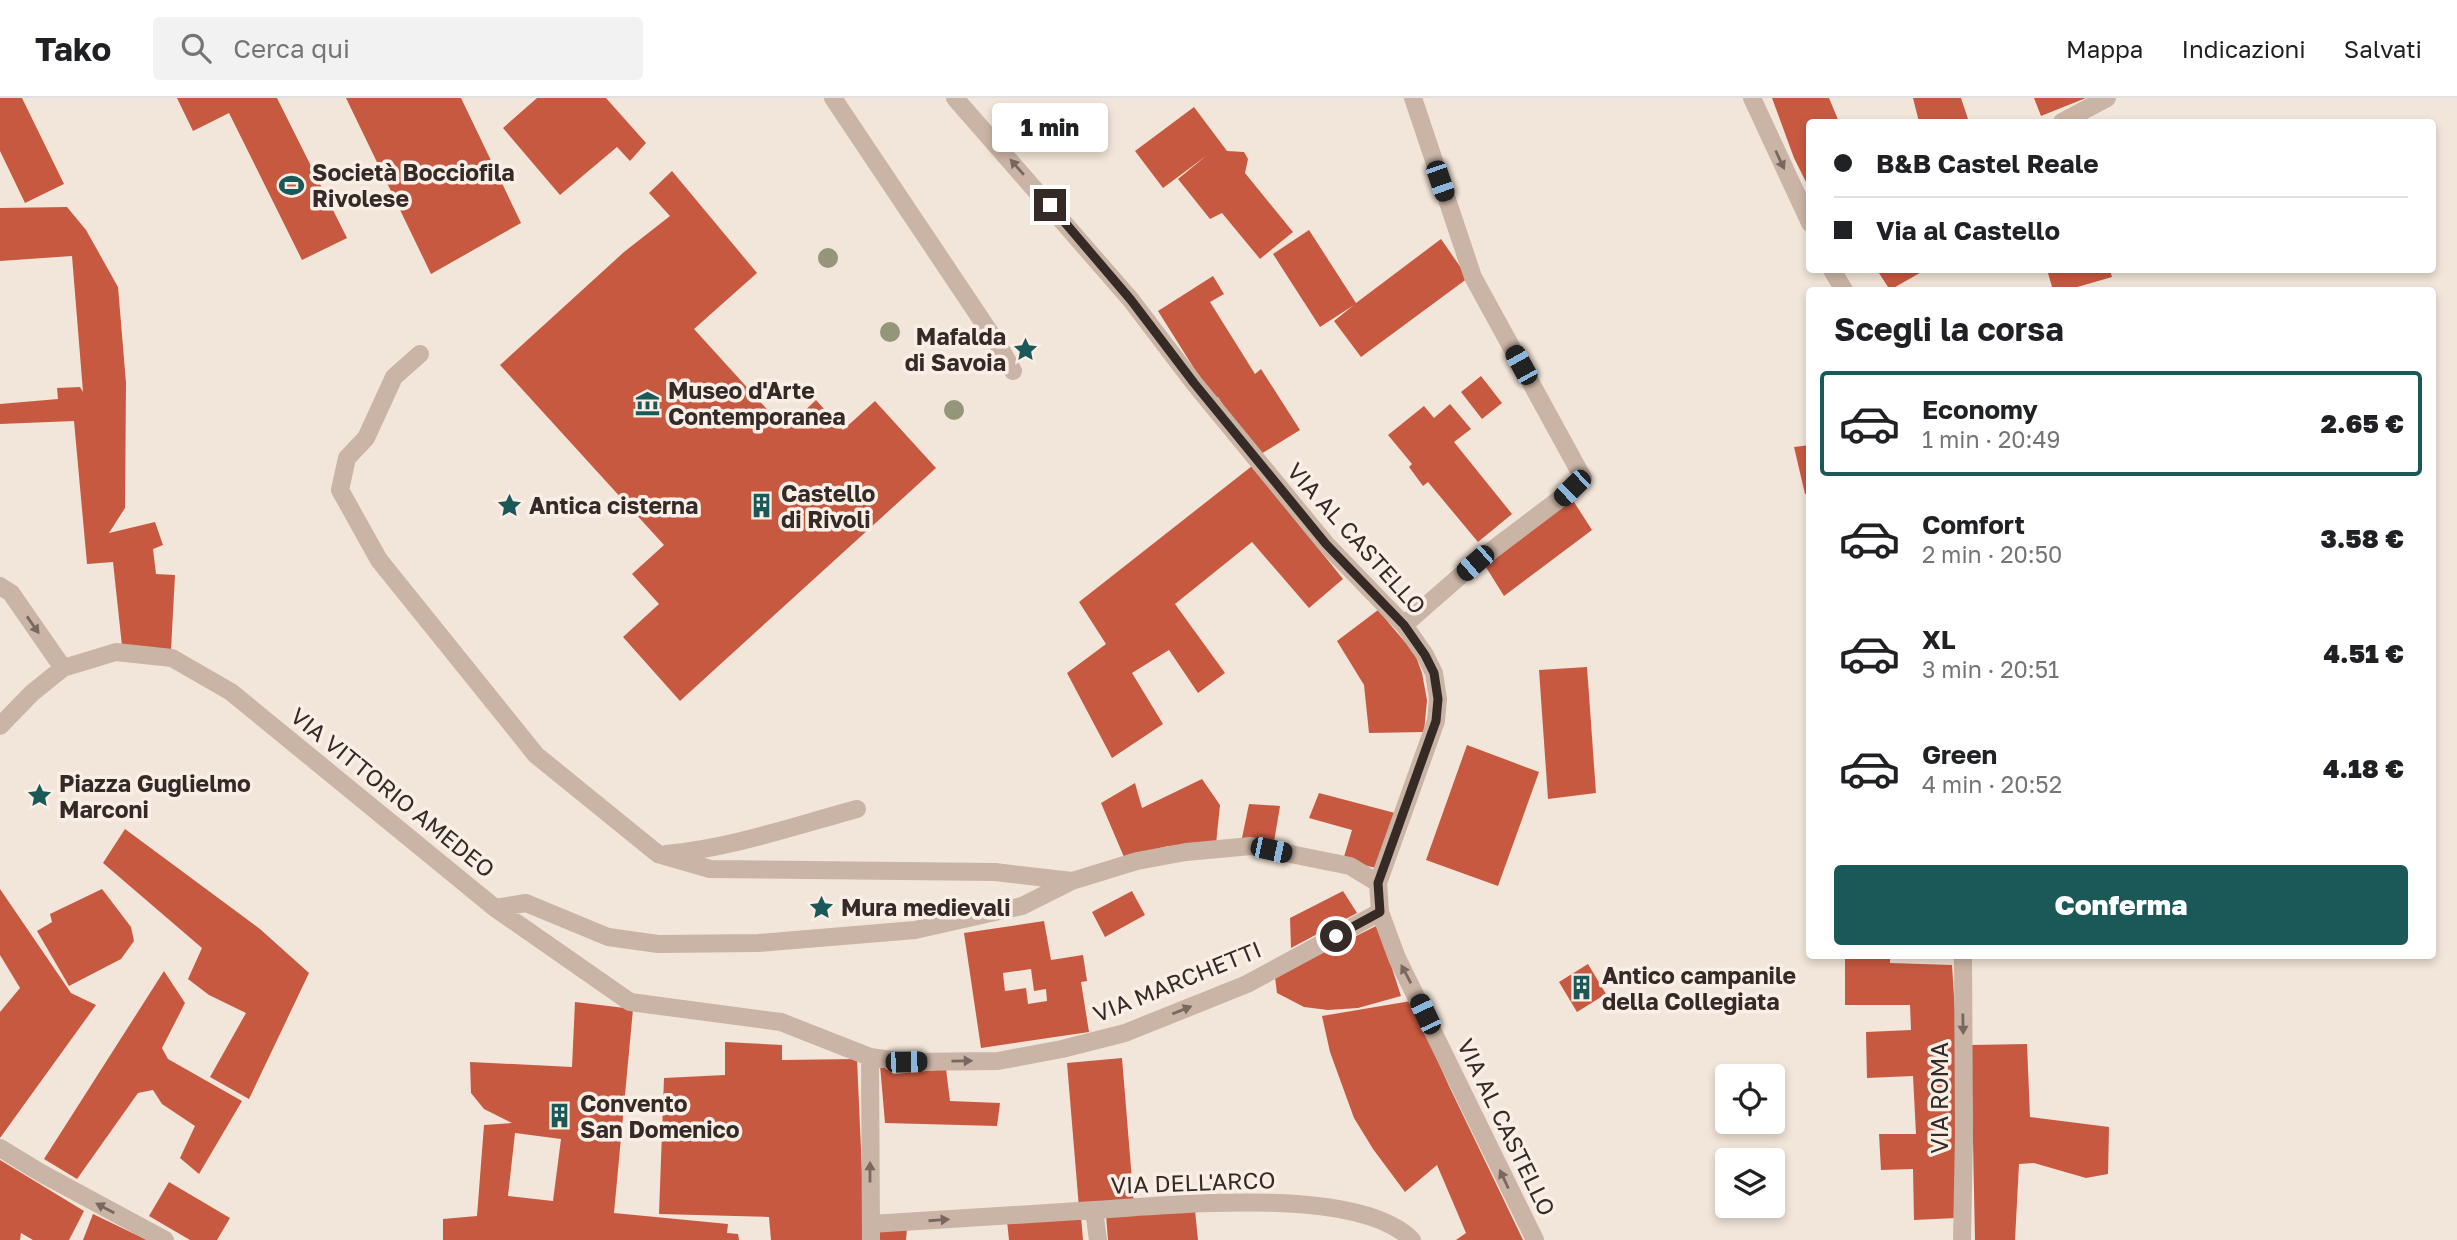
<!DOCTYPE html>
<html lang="it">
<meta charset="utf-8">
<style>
:root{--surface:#fff;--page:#f2f2f2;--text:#202124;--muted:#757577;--line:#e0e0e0;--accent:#1b5858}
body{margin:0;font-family:"Golos Text",sans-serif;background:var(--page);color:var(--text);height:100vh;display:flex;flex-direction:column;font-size:26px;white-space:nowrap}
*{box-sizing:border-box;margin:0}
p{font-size:23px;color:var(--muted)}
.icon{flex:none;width:38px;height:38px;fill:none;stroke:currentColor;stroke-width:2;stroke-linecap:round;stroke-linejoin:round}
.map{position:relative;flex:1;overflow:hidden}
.sheet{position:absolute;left:1806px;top:189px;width:630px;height:672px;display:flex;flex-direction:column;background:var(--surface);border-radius:7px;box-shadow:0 4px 10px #0003}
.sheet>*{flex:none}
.top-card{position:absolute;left:1806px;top:21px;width:630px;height:154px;border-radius:7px;box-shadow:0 4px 10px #0003;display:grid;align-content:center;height:154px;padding:0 28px;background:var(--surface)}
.controls{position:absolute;left:1715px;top:966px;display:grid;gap:14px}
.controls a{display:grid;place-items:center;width:70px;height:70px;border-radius:7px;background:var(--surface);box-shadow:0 4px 10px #0003;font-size:35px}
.end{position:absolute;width:32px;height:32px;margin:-16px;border:9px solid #362a27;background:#fff;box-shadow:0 0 0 4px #fff}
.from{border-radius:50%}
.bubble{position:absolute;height:49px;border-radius:7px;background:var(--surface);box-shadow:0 4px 10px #0003;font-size:23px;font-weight:800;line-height:49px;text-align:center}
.car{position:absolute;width:21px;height:42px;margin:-21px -10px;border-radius:9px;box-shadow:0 0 5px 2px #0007;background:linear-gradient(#222 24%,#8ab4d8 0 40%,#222 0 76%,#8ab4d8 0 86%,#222 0)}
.top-card b{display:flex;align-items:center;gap:24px;height:66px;font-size:26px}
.top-card b+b{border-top:2px solid var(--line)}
.top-card i{width:18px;height:18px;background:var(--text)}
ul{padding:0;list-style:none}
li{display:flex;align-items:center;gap:21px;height:105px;margin:0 14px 10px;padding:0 14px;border:4px solid transparent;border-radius:7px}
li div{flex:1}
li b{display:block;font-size:26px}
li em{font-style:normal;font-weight:800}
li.selected{border-color:var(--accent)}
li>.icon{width:63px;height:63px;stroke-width:1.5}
h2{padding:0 28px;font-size:32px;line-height:84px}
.primary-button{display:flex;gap:14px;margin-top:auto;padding:14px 28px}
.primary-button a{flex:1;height:80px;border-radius:7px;background:var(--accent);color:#fff;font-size:28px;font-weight:800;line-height:80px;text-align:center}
header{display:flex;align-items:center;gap:42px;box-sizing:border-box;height:98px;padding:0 35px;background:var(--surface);border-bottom:2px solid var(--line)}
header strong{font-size:33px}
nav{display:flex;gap:38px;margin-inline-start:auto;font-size:24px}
.search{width:490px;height:63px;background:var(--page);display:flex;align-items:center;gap:18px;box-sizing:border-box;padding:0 24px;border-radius:7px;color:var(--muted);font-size:26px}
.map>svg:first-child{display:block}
</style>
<header>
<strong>Tako</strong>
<div class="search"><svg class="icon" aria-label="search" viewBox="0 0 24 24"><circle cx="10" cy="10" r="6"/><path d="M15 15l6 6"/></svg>Cerca qui</div>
<nav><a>Mappa</a><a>Indicazioni</a><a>Salvati</a></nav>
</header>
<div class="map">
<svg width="2457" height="1142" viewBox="0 0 2457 1142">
<rect width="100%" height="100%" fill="#f2e5d9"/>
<path fill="#c85941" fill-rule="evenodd" d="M 0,0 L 22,0 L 64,86 L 25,105 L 0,53 Z
M 177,0 L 277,0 L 347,140 L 302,162 L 229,15 L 193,33 Z
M 346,0 L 461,0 L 521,125 L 431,176 Z
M 537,0 L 606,0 L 646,45 L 630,63 L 617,49 L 560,97 L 503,30 Z
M 1772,0 L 1829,0 L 1839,24 L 1810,24 L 1810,92 L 1794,60 Z
M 1913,0 L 1961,0 L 1969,24 L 1919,24 Z
M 2034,0 L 2086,0 L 2041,18 Z
M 1194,9 L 1227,53 L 1244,54 L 1248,61 L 1245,75 L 1293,134 L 1260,161 L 1222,115 L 1210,121 L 1178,81 L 1206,58 L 1163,90 L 1135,53 Z
M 672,73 L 757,175 L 694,231 L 785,331 L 816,302 L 843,332 L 875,303 L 936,370 L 680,603 L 623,539 L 659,506 L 632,476 L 664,447 L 500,267 L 624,154 L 670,118 L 649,95 Z
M 67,109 L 86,132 L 118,189 L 126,285 L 125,410 L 109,435 L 155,424 L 163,447 L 153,451 L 156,476 L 175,477 L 171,552 L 122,548 L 113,464 L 87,466 L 74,323 L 0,326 L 0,306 L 58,301 L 57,290 L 80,289 L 83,294 L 72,158 L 0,163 L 0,110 Z
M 1309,132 L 1356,205 L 1441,141 L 1468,180 L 1361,259 L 1334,223 L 1354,207 L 1320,229 L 1273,156 Z
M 1877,172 L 1925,172 L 1890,192 Z
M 2047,172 L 2110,172 L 2112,179 L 2067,192 L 2053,192 Z
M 1213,178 L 1224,196 L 1210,204 L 1255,276 L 1261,271 L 1300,332 L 1256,359 L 1218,299 L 1214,302 L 1158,213 Z
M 1481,278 L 1502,305 L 1482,321 L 1461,294 Z
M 1450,306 L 1471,331 L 1454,344 L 1512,416 L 1478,444 L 1428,384 L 1423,388 L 1409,369 L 1412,366 L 1388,337 L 1424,308 L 1434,320 Z
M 1810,347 L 1810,395 L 1805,396 L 1794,349 Z
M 1252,368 L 1343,481 L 1309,510 L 1252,444 L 1175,506 L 1225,575 L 1198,595 L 1169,552 L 1132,575 L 1163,626 L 1112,660 L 1067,575 L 1106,546 L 1079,504 Z
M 1572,401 L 1592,432 L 1504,498 L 1484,466 Z
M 1378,512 L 1415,556 L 1422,575 L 1427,602 L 1424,634 L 1369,635 L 1364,587 L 1337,543 Z
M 1587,569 L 1596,695 L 1548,701 L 1539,572 Z
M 1467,647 L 1539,674 L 1498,788 L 1426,762 Z
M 1202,681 L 1220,707 L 1216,746 L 1168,748 L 1124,759 L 1101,705 L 1135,685 L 1142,710 Z
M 1319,695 L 1395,715 L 1376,770 L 1343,762 L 1352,732 L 1309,720 Z
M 1249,706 L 1280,708 L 1274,744 L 1242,740 Z
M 125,731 L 260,831 L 309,875 L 249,1001 L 210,979 L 246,915 L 209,897 L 188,881 L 202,850 L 103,765 Z
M 0,791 L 71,895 L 96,907 L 0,1040 L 0,914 L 20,890 L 0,857 Z
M 102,791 L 131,829 L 134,843 L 121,861 L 69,888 L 37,833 L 52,824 L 50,816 Z
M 1132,793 L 1145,817 L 1105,839 L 1092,814 Z
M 1343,793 L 1357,815 L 1291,850 L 1290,820 Z
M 1044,823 L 1051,862 L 1083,857 L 1087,883 L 1081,884 L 1089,934 L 981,950 L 964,835 ZM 1031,871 L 1034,893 L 1046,891 L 1047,903 L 1028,906 L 1026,890 L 1005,893 L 1003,875 Z
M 1378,827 L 1401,898 L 1358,910 L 1328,912 L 1304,909 L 1277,895 L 1275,879 Z
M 1845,858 L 1890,858 L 1890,865 L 1952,867 L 1959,976 L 1956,1120 L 1914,1122 L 1913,1071 L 1881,1072 L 1879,1036 L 1916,1036 L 1913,978 L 1867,980 L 1866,934 L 1911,932 L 1910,907 L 1845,907 Z
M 1588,866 L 1606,896 L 1577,914 L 1559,884 Z
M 164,873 L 185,905 L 162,950 L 168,961 L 242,1003 L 199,1076 L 180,1060 L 195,1028 L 162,1006 L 153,992 L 138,995 L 77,1081 L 44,1061 Z
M 1411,903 L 1449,988 L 1523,1142 L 1456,1142 L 1466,1135 L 1437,1067 L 1405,1094 L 1373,1051 L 1354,1020 L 1330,954 L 1322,918 Z
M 575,904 L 633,911 L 614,1115 L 728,1126 L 727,1135 L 738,1136 L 739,1142 L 443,1142 L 443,1121 L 477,1118 L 484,1027 L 512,1025 L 484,1011 L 471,995 L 470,964 L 572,969 ZM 515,1035 L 561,1041 L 553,1103 L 508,1098 Z
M 725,944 L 782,947 L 782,962 L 857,961 L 865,1142 L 771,1142 L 769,1119 L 659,1116 L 664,980 L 725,977 Z
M 2027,946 L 2030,1019 L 2109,1029 L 2108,1076 L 2086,1080 L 2034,1065 L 2019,1066 L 2015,1142 L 1975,1142 L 1971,947 Z
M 1122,960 L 1134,1107 L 1079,1110 L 1067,965 Z
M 880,967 L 894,976 L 946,971 L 950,1003 L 1000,1005 L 997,1028 L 885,1025 Z
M 0,1062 L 84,1113 L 69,1142 L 33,1142 L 21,1135 L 20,1142 L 0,1142 Z
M 169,1084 L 230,1120 L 217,1142 L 190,1142 L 149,1118 Z
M 1195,1112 L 1198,1142 L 1108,1142 L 1106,1117 Z
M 93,1116 L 147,1142 L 83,1142 Z
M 1081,1118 L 1083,1142 L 1009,1142 L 1007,1123 Z
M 907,1130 L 906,1142 L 876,1142 L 876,1131 Z"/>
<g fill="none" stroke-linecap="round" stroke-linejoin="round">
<path stroke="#cab4a5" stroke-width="18" d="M 833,0 L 999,248 L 1013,273
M 955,0 L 1131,202 L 1194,285 L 1326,446 L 1404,527 L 1425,557 L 1434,575 L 1438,601 L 1436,623 L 1378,785 L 1380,814 L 1397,860 L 1535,1142
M 1752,0 L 1810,125
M 2062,24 L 2107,0
M 1832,172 L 1844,192
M 420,256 L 394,279 L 366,340 L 347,360 L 340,392 L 379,462 L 536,657 L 658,756 L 710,771 L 995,774 L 1072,783 L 1022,808 L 915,832 L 758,845 L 658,846 L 608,839 L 526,805 L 495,810
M 0,488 L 11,495 L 63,570
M 1404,527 L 1475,465 L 1561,400 L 1583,380 L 1473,179 L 1413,0
M 0,628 L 32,595 L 63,570 L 116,554 L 172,560 L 231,594 L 495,810 L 630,904 L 781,924 L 870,959 L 906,964 L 998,963 L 1062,951 L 1125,935 L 1247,886 L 1380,814
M 666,756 C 731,750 794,728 857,711
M 1072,783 L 1137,763 L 1186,754 L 1251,748 L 1350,768 L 1378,785
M 870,959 L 871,1142
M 0,1050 L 41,1075 L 165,1142
M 1094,1112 C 1169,1108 1357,1086 1412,1142
M 871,1126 L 1094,1112 L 1098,1142
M 1962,1142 L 1964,1036 L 1963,858"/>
</g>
<g fill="#949579">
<circle cx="828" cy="160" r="10"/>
<circle cx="890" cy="234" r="10"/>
<circle cx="954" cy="312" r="10"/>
</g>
<defs><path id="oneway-solid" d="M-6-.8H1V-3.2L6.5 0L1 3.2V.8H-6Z" transform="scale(1.75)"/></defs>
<g fill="#796860">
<use href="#oneway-solid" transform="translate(1780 62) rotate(65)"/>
<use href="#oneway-solid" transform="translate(1017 69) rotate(-131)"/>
<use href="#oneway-solid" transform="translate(33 527) rotate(55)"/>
<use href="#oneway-solid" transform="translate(1406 876) rotate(-118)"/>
<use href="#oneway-solid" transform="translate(1182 912) rotate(-22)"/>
<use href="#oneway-solid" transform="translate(1963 926) rotate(89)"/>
<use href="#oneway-solid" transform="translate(962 963) rotate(-1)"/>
<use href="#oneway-solid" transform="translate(870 1074) rotate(-90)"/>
<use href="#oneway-solid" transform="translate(1504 1081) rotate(-115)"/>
<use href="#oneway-solid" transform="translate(105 1110) rotate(-152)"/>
<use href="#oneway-solid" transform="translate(939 1122) rotate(-4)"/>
</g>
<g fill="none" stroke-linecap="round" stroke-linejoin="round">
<path stroke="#362a27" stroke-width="9" d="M 1050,107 L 1131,202 L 1194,285 L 1326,446 L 1404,527 L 1425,557 L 1434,575 L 1438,601 L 1436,623 L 1378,785 L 1380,814 L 1336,838"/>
</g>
<defs>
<symbol id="stadium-bare" viewBox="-9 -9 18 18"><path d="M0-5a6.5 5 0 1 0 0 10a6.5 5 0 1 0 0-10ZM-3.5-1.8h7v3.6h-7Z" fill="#1b5858" stroke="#faefe6" stroke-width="2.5" paint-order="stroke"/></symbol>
<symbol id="sight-bare" viewBox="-9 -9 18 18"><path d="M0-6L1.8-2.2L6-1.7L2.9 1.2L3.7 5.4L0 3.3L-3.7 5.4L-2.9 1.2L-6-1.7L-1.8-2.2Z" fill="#1b5858" stroke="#faefe6" stroke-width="2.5" paint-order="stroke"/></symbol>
<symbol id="museum-bare" viewBox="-9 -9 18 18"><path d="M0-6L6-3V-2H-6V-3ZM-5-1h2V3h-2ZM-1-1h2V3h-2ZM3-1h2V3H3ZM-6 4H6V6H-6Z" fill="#1b5858" stroke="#faefe6" stroke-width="2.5" paint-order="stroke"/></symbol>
<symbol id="building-bare" viewBox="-9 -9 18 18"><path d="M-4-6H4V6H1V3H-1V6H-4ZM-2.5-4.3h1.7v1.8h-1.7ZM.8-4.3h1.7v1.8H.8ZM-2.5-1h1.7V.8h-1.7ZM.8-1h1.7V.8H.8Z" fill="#1b5858" stroke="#faefe6" stroke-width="2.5" paint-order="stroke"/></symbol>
</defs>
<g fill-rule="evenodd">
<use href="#stadium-bare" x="274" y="70" width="35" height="35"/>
<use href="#sight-bare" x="1008" y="234" width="35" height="35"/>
<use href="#museum-bare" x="630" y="288" width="35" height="35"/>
<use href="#sight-bare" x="492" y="390" width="35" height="35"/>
<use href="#building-bare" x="744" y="390" width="35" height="35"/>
<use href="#sight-bare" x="22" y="680" width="35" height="35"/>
<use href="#sight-bare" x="804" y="792" width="35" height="35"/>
<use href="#building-bare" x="1564" y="872" width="35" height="35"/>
<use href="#building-bare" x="542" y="1000" width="35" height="35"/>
</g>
<g text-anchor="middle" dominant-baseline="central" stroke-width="7" stroke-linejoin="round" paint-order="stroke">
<g font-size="23" font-weight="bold" fill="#362a27" stroke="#faefe6" text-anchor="start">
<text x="312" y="74">Società Bocciofila<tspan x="312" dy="26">Rivolese</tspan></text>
<text x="1006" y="238" text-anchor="end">Mafalda<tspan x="1006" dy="26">di Savoia</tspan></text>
<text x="668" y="292">Museo d'Arte<tspan x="668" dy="26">Contemporanea</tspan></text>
<text x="781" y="395">Castello<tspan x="781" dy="26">di Rivoli</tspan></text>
<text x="529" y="407">Antica cisterna</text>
<text x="59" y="685">Piazza Guglielmo<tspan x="59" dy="26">Marconi</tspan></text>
<text x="841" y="809">Mura medievali</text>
<text x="1602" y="877">Antico campanile<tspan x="1602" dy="26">della Collegiata</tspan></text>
<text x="580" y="1005">Convento<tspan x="580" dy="26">San Domenico</tspan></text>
</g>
<g font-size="23" fill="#362a27" stroke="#faefe6">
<text transform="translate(1357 440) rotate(48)">VIA AL CASTELLO</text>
<text transform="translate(393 694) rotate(39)">VIA VITTORIO AMEDEO</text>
<text transform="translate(1177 883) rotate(-22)">VIA MARCHETTI</text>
<text transform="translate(1939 1000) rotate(-90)">VIA ROMA</text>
<text transform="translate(1507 1029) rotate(64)">VIA AL CASTELLO</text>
<text transform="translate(1193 1084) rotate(-2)">VIA DELL'ARCO</text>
</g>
</g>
</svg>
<div class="controls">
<a><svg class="icon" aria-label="locate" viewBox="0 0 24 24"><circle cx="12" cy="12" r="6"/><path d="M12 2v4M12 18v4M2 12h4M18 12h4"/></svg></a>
<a><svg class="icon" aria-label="layers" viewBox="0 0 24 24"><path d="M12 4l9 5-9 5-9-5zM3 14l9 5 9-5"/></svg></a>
</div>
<i class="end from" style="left:1336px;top:838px"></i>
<i class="end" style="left:1050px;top:107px"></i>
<div class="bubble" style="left:992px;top:5px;width:116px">1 min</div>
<i class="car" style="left:1440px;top:83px;rotate:161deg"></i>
<i class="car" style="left:1521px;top:267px;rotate:331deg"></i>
<i class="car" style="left:1572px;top:390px;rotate:226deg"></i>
<i class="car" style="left:1475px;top:465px;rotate:229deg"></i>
<i class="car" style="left:1271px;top:752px;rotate:102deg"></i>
<i class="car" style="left:1425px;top:916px;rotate:335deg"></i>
<i class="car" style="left:906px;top:964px;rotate:89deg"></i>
<div class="top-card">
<b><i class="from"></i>B&amp;B Castel Reale</b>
<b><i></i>Via al Castello</b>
</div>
<section class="sheet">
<h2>Scegli la corsa</h2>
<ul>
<li class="selected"><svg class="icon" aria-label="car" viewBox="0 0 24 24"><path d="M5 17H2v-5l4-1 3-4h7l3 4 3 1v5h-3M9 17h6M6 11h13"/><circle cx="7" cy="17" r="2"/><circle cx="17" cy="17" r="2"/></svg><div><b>Economy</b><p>1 min · 20:49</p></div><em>2.65 €</em></li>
<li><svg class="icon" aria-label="car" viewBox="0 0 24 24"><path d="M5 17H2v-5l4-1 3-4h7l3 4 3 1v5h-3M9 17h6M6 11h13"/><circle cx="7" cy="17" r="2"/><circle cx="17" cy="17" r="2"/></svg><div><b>Comfort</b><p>2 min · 20:50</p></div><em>3.58 €</em></li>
<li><svg class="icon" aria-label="car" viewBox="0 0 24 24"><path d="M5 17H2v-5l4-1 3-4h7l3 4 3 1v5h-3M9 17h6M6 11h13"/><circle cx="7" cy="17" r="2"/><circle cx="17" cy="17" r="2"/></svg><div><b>XL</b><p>3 min · 20:51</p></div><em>4.51 €</em></li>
<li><svg class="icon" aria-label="car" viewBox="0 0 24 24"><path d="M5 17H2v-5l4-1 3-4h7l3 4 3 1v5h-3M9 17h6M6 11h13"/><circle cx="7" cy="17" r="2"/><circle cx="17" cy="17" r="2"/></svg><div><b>Green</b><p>4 min · 20:52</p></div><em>4.18 €</em></li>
</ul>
<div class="primary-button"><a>Conferma</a></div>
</section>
</div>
